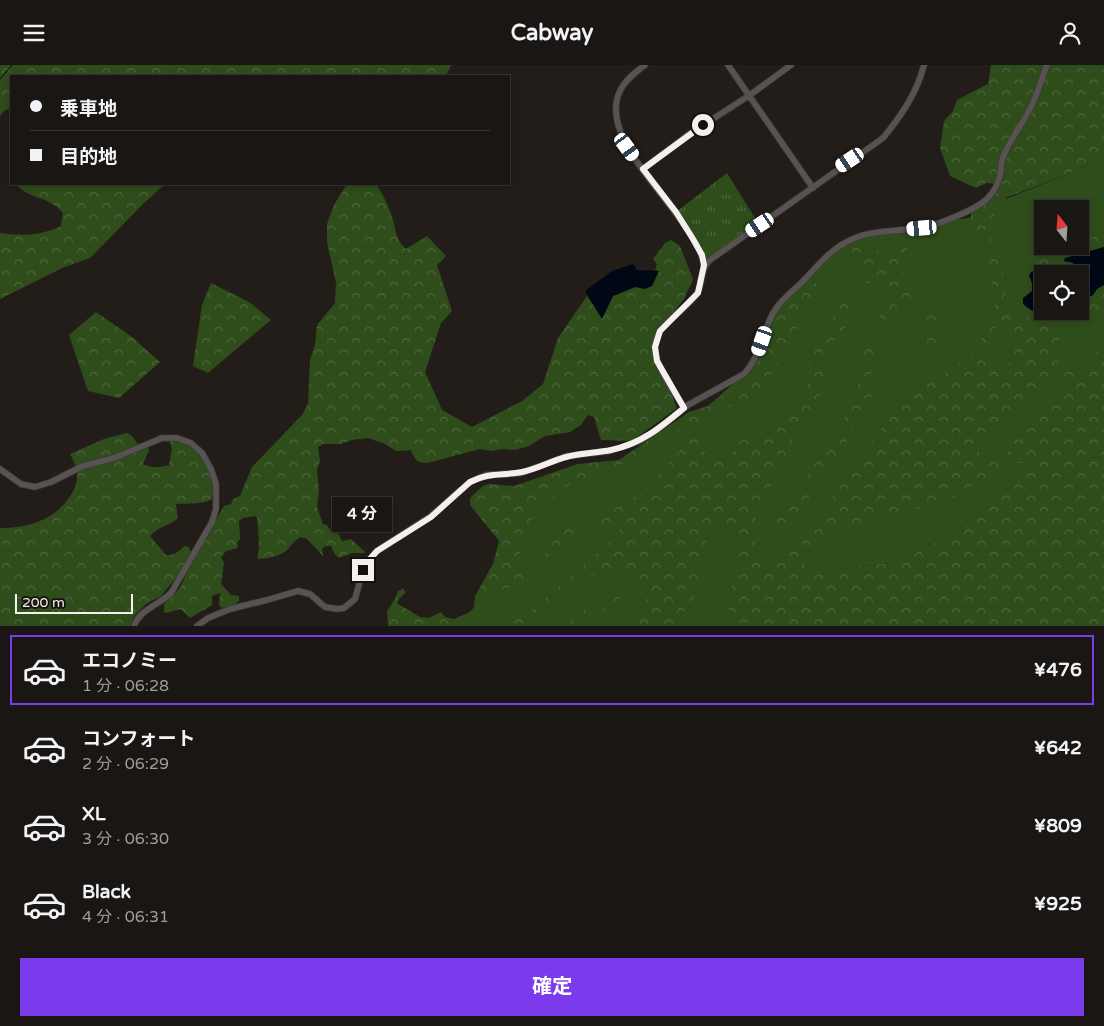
<!DOCTYPE html>
<html lang="ja">
<meta charset="utf-8">
<style>
:root{--surface:#1a1613;--page:#272321;--text:#f1f3f6;--muted:#9f9fa0;--line:#383533;--accent:#7c3aed}
body{margin:0;font-family:"Varela Round","Noto Sans JP",sans-serif;background:var(--page);color:var(--text);height:100vh;display:flex;flex-direction:column;font-size:19px;white-space:nowrap}
*{box-sizing:border-box;margin:0}
p{font-size:16px;color:var(--muted)}
.icon{flex:none;width:28px;height:28px;fill:none;stroke:currentColor;stroke-width:2;stroke-linecap:round;stroke-linejoin:round}
.map{position:relative;height:561px;overflow:hidden}
.drawer{display:flex;flex-direction:column;background:var(--surface);flex:1}
.drawer>*{flex:none}
.hud{position:absolute;left:10px;top:10px;width:500px;height:110px;border-radius:0px;box-shadow:0 2px 8px #0003,0 0 0 1px var(--line);display:grid;align-content:center;height:110px;padding:0 20px;background:var(--surface)}
.needle{width:32px;rotate:343deg}
.buttons{position:absolute;left:1034px;top:135px;display:grid;gap:10px}
.buttons a{display:grid;place-items:center;width:55px;height:55px;border-radius:0px;background:var(--surface);box-shadow:0 2px 8px #0003,0 0 0 1px var(--line);font-size:25px}
.scale{position:absolute;left:15px;bottom:12px;width:118px;box-sizing:border-box;padding-left:5px;border:2px solid #f4f0ed;border-top:0;font-size:14px;line-height:18px;white-space:nowrap;color:#f4f0ed;-webkit-text-stroke:4px #1a1410;paint-order:stroke}
.end{position:absolute;width:22px;height:22px;margin:-11px;border:6px solid #f4f0ed;background:#111;box-shadow:0 0 0 2px #111}
.from{border-radius:50%}
.bubble{position:absolute;height:35px;border-radius:0px;background:var(--surface);box-shadow:0 2px 8px #0003,0 0 0 1px var(--line);font-size:16px;font-weight:700;line-height:35px;text-align:center}
.car{position:absolute;width:15px;height:30px;margin:-15px -8px;border-radius:6px;box-shadow:0 0 4px 1px #0007;background:linear-gradient(#fff 24%,#345 0 40%,#fff 0 76%,#345 0 86%,#fff 0)}
.hud b{display:flex;align-items:center;gap:18px;height:48px;font-size:19px}
.hud b+b{border-top:1px solid var(--line)}
.hud i{width:12px;height:12px;background:var(--text)}
ul{padding:9px 0 0;list-style:none}
li{display:flex;align-items:center;gap:15px;height:70px;margin:0 10px 8px;padding:0 10px;border:2px solid transparent;border-radius:0px}
li div{flex:1}
li b{display:block;font-size:19px}
li em{font-style:normal;font-weight:700}
li.current{border-color:var(--accent)}
li>.icon{width:45px;height:45px;stroke-width:1.5}
.primary-button{display:flex;gap:10px;margin-top:auto;padding:10px 20px}
.primary-button a{flex:1;height:58px;border-radius:0px;background:var(--accent);color:#fff;font-size:20px;font-weight:700;line-height:58px;text-align:center}
header{display:flex;justify-content:space-between;align-items:center;height:65px;padding:0 20px;background:var(--surface);font-size:22px;font-weight:700}
.map>svg:first-child{display:block}
</style>
<header><svg class="icon" aria-label="menu" viewBox="0 0 24 24"><path d="M4 6h16M4 12h16M4 18h16"/></svg>Cabway<svg class="icon" aria-label="person" viewBox="0 0 24 24"><circle cx="12" cy="8" r="4"/><path d="M4 21q1-7 8-7t8 7"/></svg></header>
<div class="map">
<svg width="1104" height="561" viewBox="0 0 1104 561">
<defs>
<pattern id="forest-crowns" width="20" height="18" patternUnits="userSpaceOnUse" patternTransform="scale(1.25)"><rect width="20" height="18" fill="#2e4d1b"/><path d="M2 6a3 3 0 1 1 6 0M12 15a3 3 0 1 1 6 0" fill="none" stroke="#4d673c"/></pattern>
<pattern id="park-tufts" width="24" height="20" patternUnits="userSpaceOnUse" patternTransform="scale(1.25)"><rect width="24" height="20" fill="#2e4d1b"/><path d="M3 7l-1-3M5 7V3M7 7l1-3M15 17l-1-3M17 17v-4M19 17l1-3" fill="none" stroke="#4d673c"/></pattern>
</defs>
<rect width="100%" height="100%" fill="#231d19"/>
<path fill="#2e4d1b" fill-rule="evenodd" d="M 1104,91 L 1104,392 L 1045,396 L 992,427 L 960,463 L 899,497 L 853,502 L 811,511 L 775,535 L 751,561 L 434,561 L 447,555 L 459,556 L 476,541 L 547,430 L 591,404 L 631,391 L 696,352 L 746,307 L 767,260 L 783,235 L 836,183 L 868,168 L 968,153 L 1008,133 L 1064,111 ZM 1042,144 L 1080,144 L 1080,181 L 1042,181 ZM 1042,209 L 1080,209 L 1080,246 L 1042,246 Z"/>
<path fill="url(#forest-crowns)" fill-rule="evenodd" d="M 0,0 L 451,0 L 446,11 L 11,11 L 11,43 L 4,46 L 0,51 Z
M 991,0 L 1104,0 L 1104,91 L 1064,111 L 1007,132 L 988,160 L 992,180 L 1004,211 L 1006,226 L 1002,245 L 982,295 L 1009,300 L 1018,268 L 999,260 L 1003,243 L 1035,254 L 1036,248 C 1045,251 1060,252 1068,246 L 1080,246 L 1080,236 L 1096,224 L 1104,220 L 1104,237 L 1095,250 L 1087,248 L 1061,264 L 1059,275 L 1059,314 L 1061,309 L 1070,305 L 1082,304 L 1093,289 L 1104,284 L 1104,390 L 1084,393 L 1104,392 L 1104,561 L 751,561 L 754,557 L 735,558 L 727,541 L 739,494 L 736,476 L 737,462 L 729,458 L 710,468 L 706,476 L 705,490 L 700,496 L 699,507 L 701,517 L 693,534 L 675,561 L 626,561 L 641,541 L 646,537 L 649,525 L 657,511 L 648,518 L 626,510 L 600,507 L 584,515 L 528,561 L 504,561 L 536,542 L 619,469 L 621,457 L 596,460 L 551,500 L 543,495 L 551,480 L 563,465 L 603,450 L 626,438 L 646,424 L 685,380 L 694,364 L 703,366 L 697,383 L 708,388 L 716,395 L 724,395 L 732,389 L 738,377 L 760,367 L 775,365 L 795,344 L 806,323 L 810,307 L 809,282 L 829,259 L 842,233 L 856,234 L 846,261 L 826,285 L 827,311 L 816,344 L 797,366 L 777,410 L 758,443 L 754,462 L 756,487 L 764,504 L 777,499 L 824,444 L 878,368 L 905,337 L 917,316 L 929,318 L 968,293 L 979,280 L 997,236 L 991,213 L 988,192 L 971,157 L 971,144 L 995,124 L 1000,121 L 998,119 L 986,118 L 976,123 L 950,111 L 940,83 L 944,56 L 953,46 L 957,35 L 988,19 ZM 1050,314 L 1060,315 L 1062,323 C 1053,330 1047,338 1040,346 C 1027,358 1011,365 1011,385 L 997,393 L 982,394 L 978,384 L 992,361 L 1016,346 ZM 1011,389 L 1012,397 L 1022,398 L 1027,403 L 992,427 L 960,463 L 899,497 L 853,502 L 811,511 L 805,504 L 804,494 L 819,475 L 837,464 L 854,461 L 953,433 L 1010,396 Z
M 16,119 L 165,119 L 143,139 L 90,193 L 62,203 L 0,234 L 0,168 C 22,171 41,171 61,161 L 63,148 C 50,131 27,134 16,119 Z
M 347,119 L 376,119 C 383,129 388,140 392,152 C 397,166 394,172 406,184 L 427,171 L 446,191 L 437,200 L 452,246 L 441,258 L 425,307 L 442,345 L 472,362 L 522,336 L 543,319 L 558,273 L 587,231 L 602,253 L 613,231 L 635,222 L 658,206 L 655,205 L 657,199 L 653,194 L 665,178 L 671,175 L 680,181 L 693,214 L 684,234 L 670,252 L 656,274 L 657,296 L 677,343 L 632,376 L 601,375 L 594,352 L 588,350 L 581,360 L 570,367 L 545,371 L 529,381 L 515,385 L 503,384 L 491,386 L 480,384 L 427,398 C 417,398 414,394 411,385 L 396,386 L 385,379 L 368,373 L 352,375 L 341,379 L 323,379 L 318,382 L 320,396 L 317,405 L 319,425 L 317,442 L 323,459 L 327,460 L 330,465 L 338,467 L 342,476 L 351,474 L 365,487 L 364,488 L 352,488 L 339,493 L 334,488 L 331,481 L 325,481 L 322,484 L 323,491 L 307,474 L 301,472 C 290,478 293,480 286,486 C 280,491 266,494 258,494 C 257,488 259,487 259,482 C 259,473 258,463 257,453 L 255,451 L 243,453 L 239,456 L 240,474 L 237,478 L 238,483 L 226,486 L 221,492 L 224,498 L 221,519 L 231,530 L 239,531 L 239,536 L 235,539 L 222,543 L 219,540 L 220,528 L 212,531 L 212,540 L 190,553 L 181,544 L 166,548 L 164,547 L 164,539 L 180,523 L 191,498 L 224,441 L 231,439 L 233,434 L 240,431 L 252,402 L 302,350 L 308,339 L 310,295 L 315,280 L 317,260 L 335,238 L 336,218 L 327,177 L 327,159 L 334,140 Z
M 1080,128 L 1093,133 C 1092,140 1086,145 1080,147 L 1080,144 L 1047,144 Z
M 1104,168 L 1104,182 L 1064,193 L 1046,201 L 1038,203 L 1031,200 C 1033,192 1048,183 1056,181 C 1063,179 1073,181 1080,181 L 1080,178 Z
M 902,175 L 909,175 L 902,207 L 918,236 L 906,238 L 893,243 L 882,264 L 875,264 L 888,227 L 882,216 L 860,219 L 861,205 C 853,199 853,194 852,184 L 860,177 L 875,179 L 881,193 L 893,193 L 892,181 Z
M 211,218 L 249,237 L 271,255 L 208,308 L 193,301 L 202,240 Z
M 816,218 L 818,225 L 783,287 L 776,303 L 762,326 L 746,336 L 723,344 L 706,357 L 684,361 L 640,394 L 604,404 L 564,423 L 535,449 L 526,465 L 520,487 L 520,502 L 524,513 C 520,516 516,521 511,522 C 506,524 500,523 496,526 C 480,538 470,561 446,558 L 442,561 L 388,561 L 387,546 L 395,534 L 398,526 L 403,524 L 406,527 L 397,536 L 398,539 L 420,552 L 429,553 L 441,547 L 445,552 L 454,554 L 470,547 L 474,543 L 475,531 L 493,499 L 499,476 L 470,440 L 470,433 L 483,421 L 489,419 L 514,421 L 578,399 L 619,395 L 689,347 L 708,341 L 730,324 L 743,320 L 769,273 L 775,252 L 790,236 Z
M 927,243 L 935,248 L 942,255 L 935,290 L 928,297 L 923,291 L 926,265 L 921,254 Z
M 96,247 L 132,272 L 160,297 L 119,333 L 88,326 L 69,270 Z
M 866,283 L 884,285 L 885,292 L 879,293 L 871,309 L 875,315 L 872,331 L 867,342 L 842,384 L 824,405 L 802,445 L 772,481 L 770,480 L 775,457 L 801,423 L 811,401 L 823,382 L 833,375 L 837,369 L 846,349 L 849,330 L 864,313 L 862,285 Z
M 127,368 L 132,371 L 141,384 L 147,382 L 149,385 L 143,399 C 150,403 161,403 169,400 L 172,384 L 169,375 L 172,374 L 191,381 L 201,391 L 208,402 L 214,420 L 212,434 C 201,440 188,438 176,439 L 178,453 C 170,461 158,461 150,471 L 166,490 C 172,491 180,487 184,481 L 189,482 L 191,489 L 179,509 L 161,531 L 146,539 L 134,551 L 130,561 L 0,561 L 0,463 C 29,463 55,455 71,430 C 76,422 79,412 76,403 C 75,398 72,393 70,389 L 104,374 Z
M 621,524 L 626,528 L 584,561 L 566,561 C 574,554 581,545 590,540 C 600,534 612,531 621,524 Z"/>
<path fill="url(#park-tufts)" d="M 727,108 L 760,161 L 704,200 L 676,147 Z"/>
<path fill="#000816" d="M 1104,182 L 1104,220 L 1097,224 L 1093,230 L 1080,237 L 1080,209 L 1064,209 L 1066,207 L 1074,208 L 1075,201 L 1073,198 L 1064,196 L 1065,193 Z
M 633,199 L 637,205 L 659,206 L 652,221 L 645,224 L 635,222 L 613,231 L 602,254 L 585,226 L 612,206 Z
M 1038,204 L 1043,205 L 1038,217 L 1042,218 L 1042,246 L 1067,246 L 1066,249 C 1045,251 1039,252 1023,239 L 1023,233 L 1032,226 L 1032,218 L 1029,211 L 1031,207 Z"/>
<g fill="none" stroke-linecap="round" stroke-linejoin="round">
<path stroke="#000816" stroke-width="1" d="M 0,14 L 12,0"/>
<defs>
<path id="tertiary" d="M 645,0 C 636,7 626,14 621,24 C 592,77 694,147 704,200
M 728,0 L 813,123
M 643,104 L 688,70 L 750,30 L 791,0
M 684,343 C 672,323 644,289 660,266 C 670,252 686,244 696,230 C 704,218 699,205 710,195 L 883,73 C 901,51 917,28 924,0
M 0,404 L 21,419 L 35,422 L 51,417 L 83,401 L 114,393 L 162,373 L 177,373 L 191,378 L 202,388 L 211,404 L 216,419 L 216,444 L 212,457 L 171,528 C 159,540 139,545 134,561
M 197,561 L 208,553 L 230,544 L 267,535 L 298,526 L 310,529 L 325,542 L 337,544 L 344,543 L 355,534 L 363,505 L 369,495 L 377,486 L 431,451 L 470,417 L 486,410 L 521,408 L 567,391 L 610,386 L 637,377 L 656,366 L 688,340 L 744,309 C 761,291 762,265 775,245 C 782,234 792,227 801,218 C 812,208 821,195 833,186 C 862,163 886,168 919,163 C 936,161 976,145 988,133 C 995,126 999,116 1001,107 C 1001,103 1001,99 1002,95 C 1007,79 1021,61 1029,46 C 1037,32 1041,15 1047,0"/>
</defs>
<use href="#tertiary" stroke="#403b37" stroke-width="7"/>
<use href="#tertiary" stroke="#575352" stroke-width="5.5"/>
</g>
<g fill="none" stroke-linecap="round" stroke-linejoin="round">
<path stroke="#f4f0ed" stroke-width="6" d="M 363,505 L 369,495 L 377,486 L 431,452 L 470,417 C 489,407 503,411 522,407 C 537,404 551,396 566,392 C 581,388 596,388 611,385 C 641,379 661,362 684,343 L 657,296 L 655,282 L 660,266 L 698,228 L 704,200 L 702,190 L 693,174 L 676,147 L 643,104 L 703,60"/>
</g>
</svg>
<div class="buttons">
<a><svg class="needle" viewBox="-14 -14 28 28"><path d="M0-13l5 13h-10z" fill="#e53935"/><path d="M0 13l5-13h-10z" fill="#9f9fa0"/></svg></a>
<a><svg class="icon" aria-label="locate" viewBox="0 0 24 24"><circle cx="12" cy="12" r="6"/><path d="M12 2v4M12 18v4M2 12h4M18 12h4"/></svg></a>
</div>
<div class="scale">200 m</div>
<i class="end from" style="left:703px;top:60px"></i>
<i class="end" style="left:363px;top:505px"></i>
<div class="bubble" style="left:332px;top:432px;width:60px">4 分</div>
<i class="car" style="left:627px;top:82px;rotate:144deg"></i>
<i class="car" style="left:850px;top:95px;rotate:236deg"></i>
<i class="car" style="left:760px;top:160px;rotate:236deg"></i>
<i class="car" style="left:922px;top:163px;rotate:265deg"></i>
<i class="car" style="left:762px;top:276px;rotate:199deg"></i>
<div class="hud">
<b><i class="from"></i>乗車地</b>
<b><i></i>目的地</b>
</div>
</div>
<section class="drawer">
<ul>
<li class="current"><svg class="icon" aria-label="car" viewBox="0 0 24 24"><path d="M5 17H2v-5l4-1 3-4h7l3 4 3 1v5h-3M9 17h6M6 11h13"/><circle cx="7" cy="17" r="2"/><circle cx="17" cy="17" r="2"/></svg><div><b>エコノミー</b><p>1 分 · 06:28</p></div><em>¥476</em></li>
<li><svg class="icon" aria-label="car" viewBox="0 0 24 24"><path d="M5 17H2v-5l4-1 3-4h7l3 4 3 1v5h-3M9 17h6M6 11h13"/><circle cx="7" cy="17" r="2"/><circle cx="17" cy="17" r="2"/></svg><div><b>コンフォート</b><p>2 分 · 06:29</p></div><em>¥642</em></li>
<li><svg class="icon" aria-label="car" viewBox="0 0 24 24"><path d="M5 17H2v-5l4-1 3-4h7l3 4 3 1v5h-3M9 17h6M6 11h13"/><circle cx="7" cy="17" r="2"/><circle cx="17" cy="17" r="2"/></svg><div><b>XL</b><p>3 分 · 06:30</p></div><em>¥809</em></li>
<li><svg class="icon" aria-label="car" viewBox="0 0 24 24"><path d="M5 17H2v-5l4-1 3-4h7l3 4 3 1v5h-3M9 17h6M6 11h13"/><circle cx="7" cy="17" r="2"/><circle cx="17" cy="17" r="2"/></svg><div><b>Black</b><p>4 分 · 06:31</p></div><em>¥925</em></li>
</ul>
<div class="primary-button"><a>確定</a></div>
</section>
